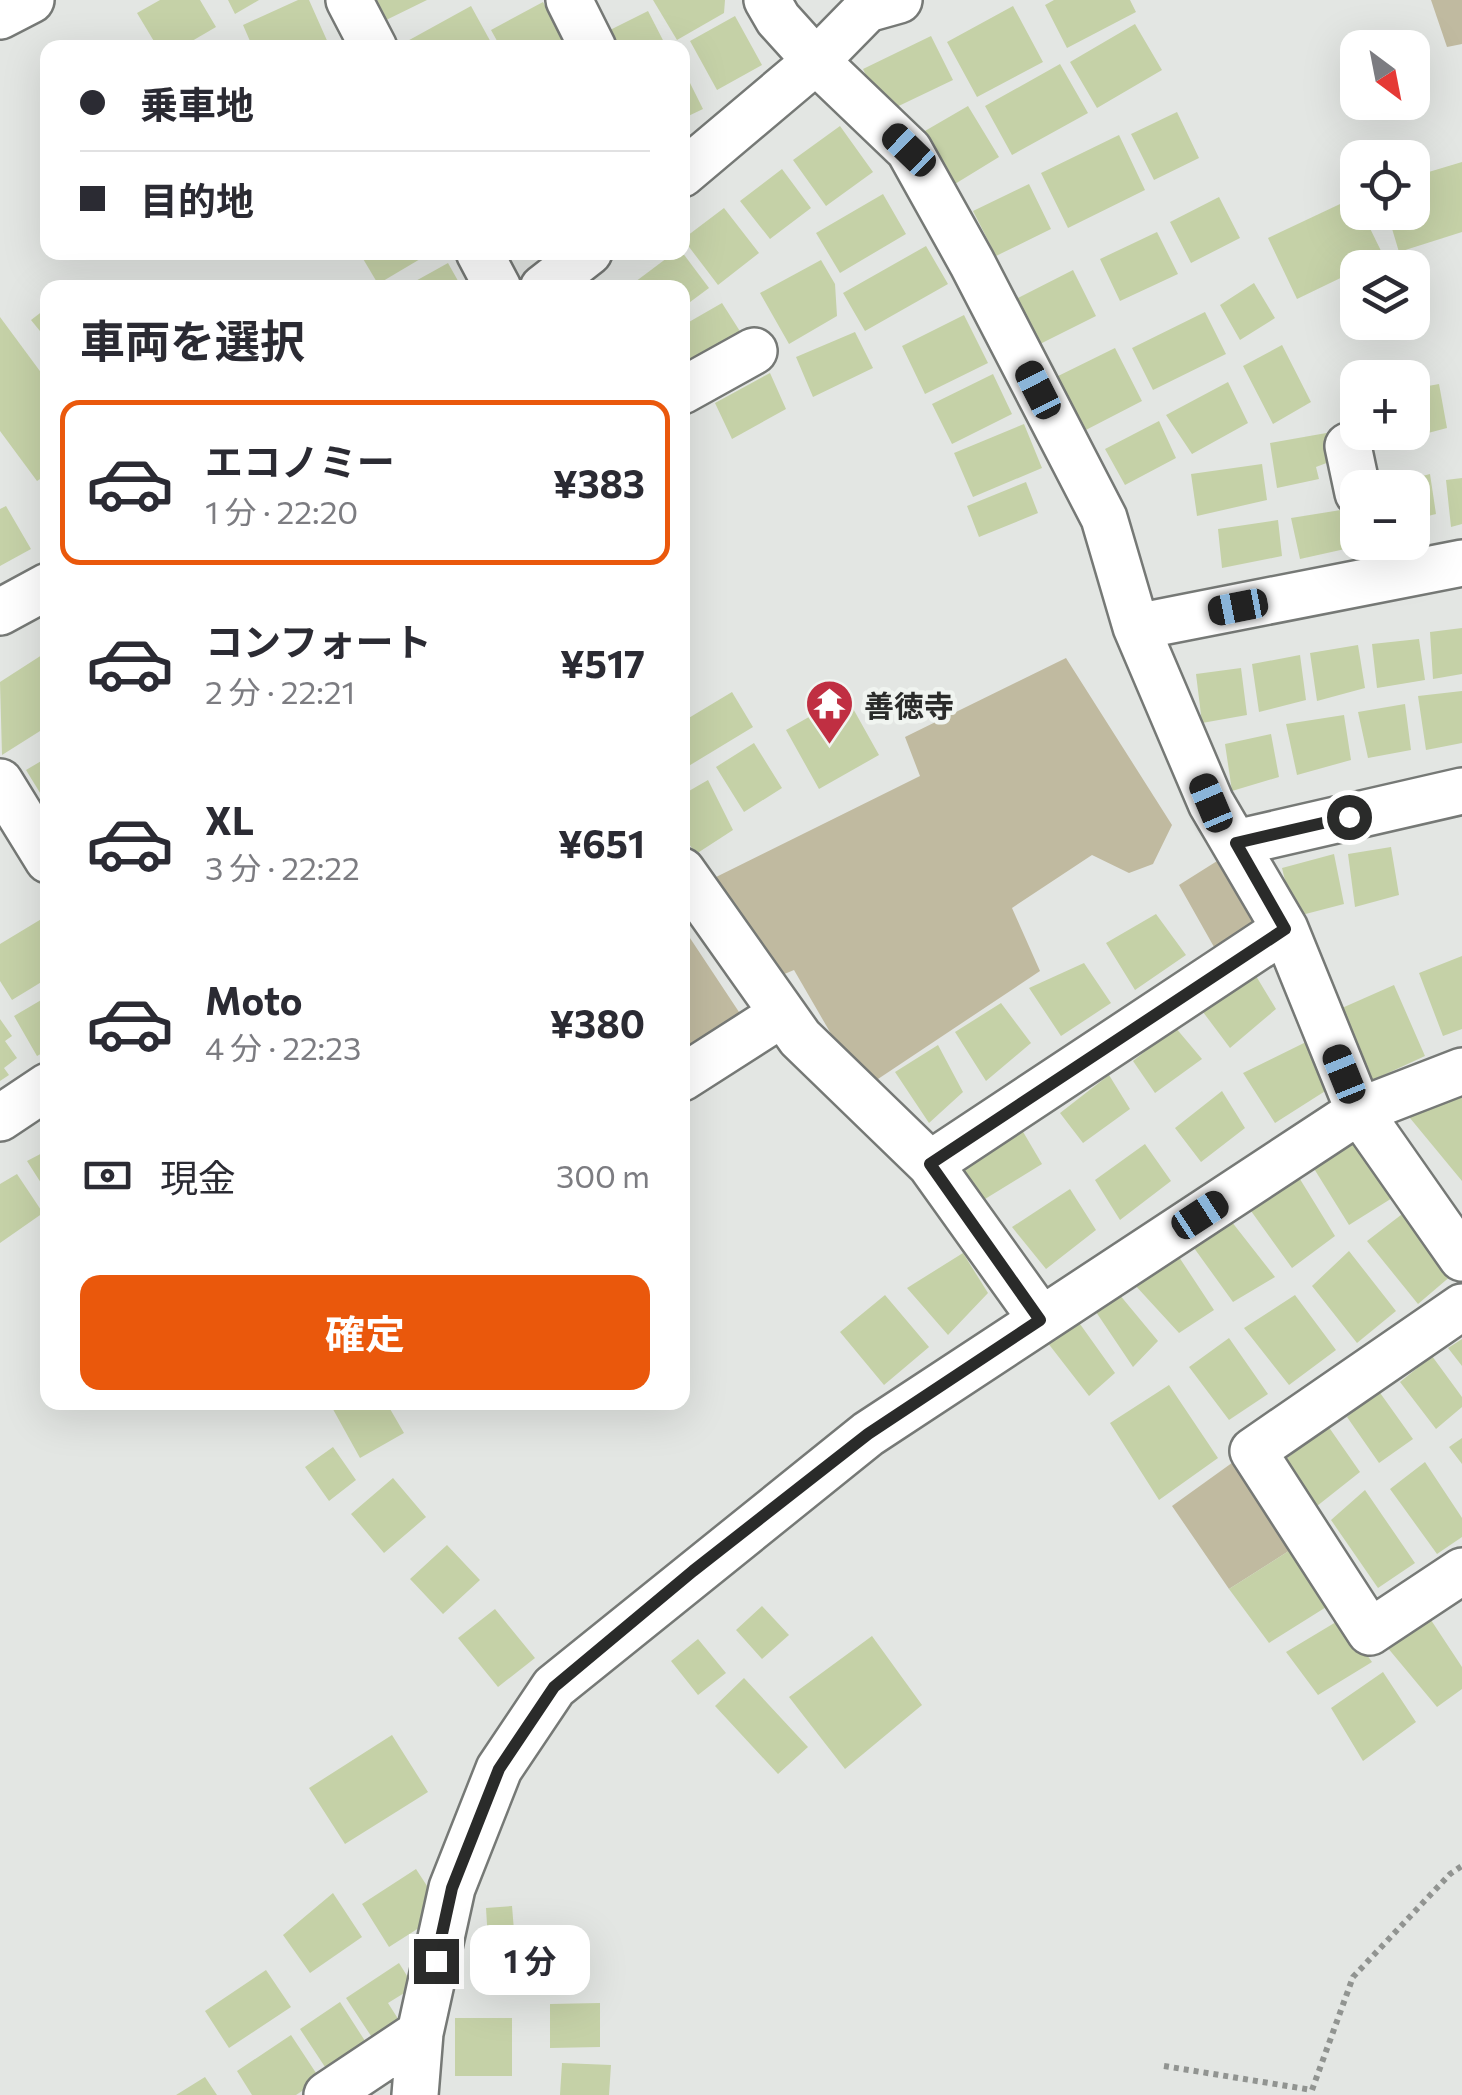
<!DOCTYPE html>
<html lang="ja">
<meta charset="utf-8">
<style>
:root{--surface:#fff;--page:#f7f7f7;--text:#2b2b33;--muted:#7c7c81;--line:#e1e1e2;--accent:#ea580c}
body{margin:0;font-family:Commissioner,"Noto Sans JP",sans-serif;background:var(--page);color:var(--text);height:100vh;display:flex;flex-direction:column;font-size:38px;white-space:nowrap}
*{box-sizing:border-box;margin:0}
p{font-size:32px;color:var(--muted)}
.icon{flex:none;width:55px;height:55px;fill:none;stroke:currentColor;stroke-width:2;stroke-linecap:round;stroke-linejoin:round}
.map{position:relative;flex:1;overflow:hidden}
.drawer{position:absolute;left:40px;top:280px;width:650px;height:1130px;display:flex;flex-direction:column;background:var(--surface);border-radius:20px;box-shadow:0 10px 40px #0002}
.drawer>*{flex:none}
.guide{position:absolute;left:40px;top:40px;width:650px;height:220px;border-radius:20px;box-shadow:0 10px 40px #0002;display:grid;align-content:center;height:220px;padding:0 40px;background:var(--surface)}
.needle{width:65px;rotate:148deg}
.fabs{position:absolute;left:1340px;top:30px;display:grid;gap:20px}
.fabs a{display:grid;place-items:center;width:90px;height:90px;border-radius:20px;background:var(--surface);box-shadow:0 10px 40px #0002;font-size:50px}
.end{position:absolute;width:45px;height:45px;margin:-22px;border:12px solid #2a2b2a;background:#fff;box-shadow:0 0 0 5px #fff}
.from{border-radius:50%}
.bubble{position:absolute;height:70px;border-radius:20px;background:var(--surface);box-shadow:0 10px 40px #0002;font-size:32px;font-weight:700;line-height:70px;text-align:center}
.car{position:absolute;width:30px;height:60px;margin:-30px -15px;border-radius:12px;box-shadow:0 0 8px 2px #0007;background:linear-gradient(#222 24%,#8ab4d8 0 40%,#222 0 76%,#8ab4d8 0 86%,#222 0)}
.guide b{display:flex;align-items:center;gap:35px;height:95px;font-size:38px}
.guide b+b{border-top:2px solid var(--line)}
.guide i{width:25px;height:25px;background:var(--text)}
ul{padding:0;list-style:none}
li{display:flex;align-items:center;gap:30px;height:165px;margin:0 20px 15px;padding:0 20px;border:5px solid transparent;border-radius:20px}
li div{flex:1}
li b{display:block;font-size:38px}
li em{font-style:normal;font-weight:700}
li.on{border-color:var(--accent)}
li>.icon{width:90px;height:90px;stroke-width:1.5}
h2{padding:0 40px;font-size:45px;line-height:120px}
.pay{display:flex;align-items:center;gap:25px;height:110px;padding:0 40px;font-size:38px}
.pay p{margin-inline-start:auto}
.primary-button{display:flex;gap:20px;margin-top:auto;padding:20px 40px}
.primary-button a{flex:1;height:115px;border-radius:20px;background:var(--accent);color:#fff;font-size:40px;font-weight:700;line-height:115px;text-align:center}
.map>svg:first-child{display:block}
</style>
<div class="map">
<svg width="1462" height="2095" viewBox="0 0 1462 2095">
<rect width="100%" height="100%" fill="#e3e6e3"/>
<path fill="#c0baa0" d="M 1431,0 L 1462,0 L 1462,44 L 1447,47 Z
M 1066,658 L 1172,825 L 1153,864 L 1129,873 L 1092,855 L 1012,908 L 1040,971 L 863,1089 L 794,970 L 770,980 L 708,881 L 920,776 L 905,737 Z
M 1233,851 L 1266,922 L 1218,954 L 1179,885 Z
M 682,926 L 741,1015 L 683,1050 L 682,1050 Z
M 1236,1460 L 1295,1547 L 1229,1589 L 1172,1506 Z"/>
<path fill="#c5d1a7" d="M 160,0 L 200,0 L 216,27 L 180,48 L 158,48 L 137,13 Z
M 228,0 L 259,0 L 235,14 Z
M 298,0 L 309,0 L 329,45 L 253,48 L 243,25 Z
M 366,0 L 427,0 L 378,24 Z
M 653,0 L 725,0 L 724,13 L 677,40 Z
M 1054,0 L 1130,0 L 1136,12 L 1067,48 L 1045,5 Z
M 543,2 L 564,41 L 551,48 L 501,48 L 491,30 Z
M 471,6 L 493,46 L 403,48 L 402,44 Z
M 1013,6 L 1043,62 L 977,97 L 947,42 Z
M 648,11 L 667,48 L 614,48 L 606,32 Z
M 735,16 L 762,65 L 717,90 L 690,41 Z
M 1135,24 L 1162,70 L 1097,108 L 1070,62 Z
M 931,36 L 953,80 L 884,113 L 863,69 Z
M 1060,64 L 1088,113 L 1012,155 L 985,106 Z
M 682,67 L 703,109 L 682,119 Z
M 968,106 L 999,157 L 950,187 L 918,135 Z
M 1177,112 L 1199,158 L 1154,180 L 1131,134 Z
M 840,126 L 873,172 L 826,206 L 793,160 Z
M 1119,135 L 1145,190 L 1068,228 L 1041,173 Z
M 1462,162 L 1462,232 L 1399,252 L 1387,212 L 1412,212 L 1412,177 Z
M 782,169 L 811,208 L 770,239 L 740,201 Z
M 1029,184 L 1051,229 L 996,256 L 973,211 Z
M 883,194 L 906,234 L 840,273 L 816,233 Z
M 1219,197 L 1240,238 L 1191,263 L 1170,222 Z
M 1355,197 L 1358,212 L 1362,212 L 1384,257 L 1297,299 L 1268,238 Z
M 724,208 L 759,253 L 718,285 L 683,239 Z
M 1157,232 L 1178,274 L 1120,301 L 1100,259 Z
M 926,246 L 948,284 L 865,331 L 843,293 Z
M 359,252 L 432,252 L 378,284 Z
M 675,252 L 682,252 L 709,288 L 682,308 L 682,288 L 627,288 Z
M 821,260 L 835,284 L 837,316 L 789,344 L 760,293 Z
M 448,263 L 462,288 L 403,288 Z
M 1073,270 L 1096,316 L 1038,345 L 1014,300 Z
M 1254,283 L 1275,318 L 1240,340 L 1220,305 Z
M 722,303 L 743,336 L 682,370 L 682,326 Z
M 48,307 L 48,341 L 31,320 Z
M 1205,312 L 1226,354 L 1153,390 L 1132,348 Z
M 964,315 L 988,363 L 925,394 L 902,346 Z
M 0,317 L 48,382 L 48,474 L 37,481 L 0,431 Z
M 855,332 L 873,368 L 813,397 L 796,357 Z
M 1282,345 L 1311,402 L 1273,424 L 1243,366 Z
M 1115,348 L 1142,401 L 1080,433 L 1052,379 Z
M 770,373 L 786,409 L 732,439 L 715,403 Z
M 993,374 L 1012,414 L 952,444 L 932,404 Z
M 1228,382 L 1248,423 L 1192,454 L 1166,415 Z
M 1439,384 L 1447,428 L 1409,438 L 1408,432 L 1412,432 L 1412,389 Z
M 1159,421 L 1176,458 L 1125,485 L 1105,449 Z
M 1024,424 L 1042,468 L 973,497 L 954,453 Z
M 1332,432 L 1337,459 L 1316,467 L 1319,479 L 1277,488 L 1270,443 Z
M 1262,464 L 1267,500 L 1197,516 L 1191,474 Z
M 1430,474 L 1436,514 L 1412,520 L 1412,488 L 1376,488 Z
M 1462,478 L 1462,524 L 1451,527 L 1446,480 Z
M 1026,482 L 1038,513 L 979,537 L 967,506 Z
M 6,506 L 31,549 L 0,566 L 0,509 Z
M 1347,509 L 1354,547 L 1300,559 L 1291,518 Z
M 1278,520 L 1282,556 L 1222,568 L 1218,529 Z
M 1462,628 L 1462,674 L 1433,679 L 1430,632 Z
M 1419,639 L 1425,680 L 1377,688 L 1372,644 Z
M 1358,645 L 1365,688 L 1317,701 L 1310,653 Z
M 45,653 L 48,726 L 2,755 L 0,682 Z
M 1300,655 L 1306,700 L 1259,712 L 1252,664 Z
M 1241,668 L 1247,715 L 1202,723 L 1196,674 Z
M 1462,691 L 1462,743 L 1426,750 L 1418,696 Z
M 732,692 L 753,727 L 682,770 L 682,722 Z
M 846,696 L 879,755 L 819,789 L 786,730 Z
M 1405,704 L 1411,750 L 1368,758 L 1358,712 Z
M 1344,715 L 1351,760 L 1297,775 L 1286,724 Z
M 1271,734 L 1279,777 L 1232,791 L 1225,744 Z
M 754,743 L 782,788 L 744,812 L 716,767 Z
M 48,757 L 48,799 L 45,801 L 26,770 Z
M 708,780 L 733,830 L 696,854 L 682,834 L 682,795 Z
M 1391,847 L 1399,895 L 1355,907 L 1348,854 Z
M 1334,854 L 1344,904 L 1294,917 L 1282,868 Z
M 1156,914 L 1186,955 L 1135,990 L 1106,943 Z
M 48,915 L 48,978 L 12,1000 L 0,981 L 0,944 Z
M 1462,956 L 1462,1029 L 1443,1036 L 1419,973 Z
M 1084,963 L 1111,1003 L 1061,1036 L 1029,988 Z
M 1253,971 L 1276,1009 L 1230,1048 L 1203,1012 Z
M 1394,985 L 1425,1056 L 1373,1080 L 1342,1008 Z
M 48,996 L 48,1050 L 37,1056 L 14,1016 Z
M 1001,1003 L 1031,1043 L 986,1081 L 955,1032 Z
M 0,1019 L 12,1036 L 5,1041 L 17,1058 L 4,1068 L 9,1075 L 0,1081 Z
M 1175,1027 L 1202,1059 L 1155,1093 L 1133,1061 Z
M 1306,1042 L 1330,1088 L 1275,1123 L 1243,1073 Z
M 938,1045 L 963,1092 L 929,1123 L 895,1072 Z
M 1109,1075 L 1130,1109 L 1083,1143 L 1060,1113 Z
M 1462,1088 L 1462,1181 L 1405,1112 Z
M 1222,1091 L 1245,1128 L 1201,1162 L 1175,1128 Z
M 1022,1130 L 1042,1164 L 985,1199 L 961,1171 Z
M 1359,1138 L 1397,1195 L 1349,1225 L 1313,1167 Z
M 1145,1144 L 1171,1181 L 1120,1220 L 1095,1180 Z
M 48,1150 L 48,1194 L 27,1161 Z
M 1295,1171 L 1335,1236 L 1292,1268 L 1246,1204 Z
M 17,1174 L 43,1213 L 0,1243 L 0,1184 Z
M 1070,1189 L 1096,1230 L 1046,1269 L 1012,1227 Z
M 1414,1205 L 1459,1269 L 1418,1304 L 1367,1241 Z
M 1228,1217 L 1275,1277 L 1233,1302 L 1189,1241 Z
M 1349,1251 L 1396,1311 L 1357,1343 L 1312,1286 Z
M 963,1253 L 988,1293 L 948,1335 L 907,1288 Z
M 1179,1257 L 1214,1310 L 1179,1333 L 1134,1284 Z
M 1114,1288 L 1158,1341 L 1133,1367 L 1092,1306 Z
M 885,1295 L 929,1347 L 884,1385 L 840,1332 Z
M 1295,1295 L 1336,1350 L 1289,1385 L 1244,1328 Z
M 1075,1317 L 1115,1373 L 1089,1396 L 1044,1338 Z
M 1229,1338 L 1268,1394 L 1229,1420 L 1189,1367 Z
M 1462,1339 L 1462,1366 L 1448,1348 Z
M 1432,1356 L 1462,1397 L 1462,1407 L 1436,1429 L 1400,1382 Z
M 1169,1385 L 1218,1458 L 1159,1500 L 1110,1423 Z
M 1378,1390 L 1413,1439 L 1379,1463 L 1347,1417 Z
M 329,1402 L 386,1402 L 404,1433 L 360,1458 Z
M 1328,1426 L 1360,1472 L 1317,1506 L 1286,1459 Z
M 1462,1438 L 1462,1464 L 1449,1447 Z
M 333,1447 L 356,1480 L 329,1501 L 305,1467 Z
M 1425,1462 L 1462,1518 L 1462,1537 L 1437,1554 L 1390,1489 Z
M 393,1478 L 426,1517 L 384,1553 L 351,1514 Z
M 1365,1490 L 1415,1563 L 1378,1588 L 1331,1520 Z
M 447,1545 L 480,1580 L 443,1614 L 410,1579 Z
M 1295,1547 L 1331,1604 L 1269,1643 L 1229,1589 Z
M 762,1606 L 789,1635 L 762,1659 L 736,1630 Z
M 495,1609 L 535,1658 L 498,1687 L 458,1638 Z
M 1429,1617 L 1462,1667 L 1462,1689 L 1437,1707 L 1387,1647 Z
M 1341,1619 L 1372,1662 L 1318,1695 L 1286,1652 Z
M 872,1636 L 922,1705 L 845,1769 L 789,1697 Z
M 698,1639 L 726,1673 L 698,1695 L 671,1661 Z
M 1383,1672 L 1416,1722 L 1363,1761 L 1331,1708 Z
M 744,1678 L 808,1747 L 778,1774 L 715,1706 Z
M 392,1735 L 428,1792 L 345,1844 L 309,1788 Z
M 416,1869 L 444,1912 L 389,1947 L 362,1904 Z
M 333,1893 L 362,1937 L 310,1973 L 283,1935 Z
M 512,1906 L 516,1955 L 489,1957 L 486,1908 Z
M 565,1946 L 568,1967 L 527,1972 L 524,1951 Z
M 399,1963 L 414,1987 L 388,2003 L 402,2025 L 375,2042 L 346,1998 Z
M 266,1970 L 291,2007 L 229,2048 L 205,2011 Z
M 340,2002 L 367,2044 L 327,2070 L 300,2029 Z
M 600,2003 L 600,2047 L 550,2048 L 550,2004 Z
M 455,2018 L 512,2018 L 512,2076 L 455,2076 Z
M 291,2035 L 320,2079 L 296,2095 L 252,2095 L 237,2071 Z
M 562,2063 L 611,2065 L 609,2095 L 560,2095 Z
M 205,2077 L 217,2095 L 176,2095 Z"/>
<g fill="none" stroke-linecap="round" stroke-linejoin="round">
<defs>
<path id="minor" d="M 349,0 L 374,48
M 569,0 L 593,48
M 767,0 L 778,19 L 816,61 L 909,150 L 972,263 L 1104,518 L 1136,627 L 1211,803 L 1285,929 L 1359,1111 L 1462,1258
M 0,16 L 31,0
M 682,174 L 816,61 L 867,9 L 899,0
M 479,252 L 498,288
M 543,288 L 589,252
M 682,391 L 754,351
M 1348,446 L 1358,493
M 0,612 L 48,586
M 1136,627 L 1462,563
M 0,782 L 48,860
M 1236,843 L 1462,791
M 682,871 L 800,1038 L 930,1164 L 1041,1319
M 682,1078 L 782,1014
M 0,1118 L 48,1086
M 930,1164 L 1285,929
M 1462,1307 L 1253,1451 L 1370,1632 L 1462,1571
M 327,2095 L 420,2033
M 415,2095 L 420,2033 L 452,1888 L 499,1769 L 554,1687 L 868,1434 L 1359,1111 L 1462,1071"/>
</defs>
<use href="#minor" stroke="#767976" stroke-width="50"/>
<path stroke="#919491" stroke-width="6" stroke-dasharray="5 5" stroke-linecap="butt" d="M 1164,2066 L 1312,2090 L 1353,1977 L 1450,1874 L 1462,1866"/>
<use href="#minor" stroke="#fff" stroke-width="45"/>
</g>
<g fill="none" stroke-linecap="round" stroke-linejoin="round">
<path stroke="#2a2b2a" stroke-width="12" d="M 436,1961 L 452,1888 L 499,1769 L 554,1687 L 693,1571 L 868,1434 L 1040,1320 L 930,1164 L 1285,929 L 1236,843 L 1349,817"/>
</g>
<defs>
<symbol id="temple-pin" viewBox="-11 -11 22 30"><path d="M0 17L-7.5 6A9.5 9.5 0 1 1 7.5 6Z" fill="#c02f42" stroke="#f0f4f0"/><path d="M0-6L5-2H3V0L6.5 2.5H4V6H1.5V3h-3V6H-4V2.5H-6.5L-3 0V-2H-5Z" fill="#fff"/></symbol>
</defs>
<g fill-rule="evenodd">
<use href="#temple-pin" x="802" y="676" width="55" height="75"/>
</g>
<g text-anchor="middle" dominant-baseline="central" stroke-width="9" stroke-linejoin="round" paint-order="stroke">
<g font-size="30" font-weight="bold" fill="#2a2b2a" stroke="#f0f4f0" text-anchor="start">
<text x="864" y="704">善徳寺</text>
</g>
</g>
</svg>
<div class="fabs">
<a><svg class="needle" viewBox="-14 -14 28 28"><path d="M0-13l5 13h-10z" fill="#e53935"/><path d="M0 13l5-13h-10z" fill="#7c7c81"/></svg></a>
<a><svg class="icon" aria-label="locate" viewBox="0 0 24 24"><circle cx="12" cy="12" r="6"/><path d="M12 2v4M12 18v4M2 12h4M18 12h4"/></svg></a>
<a><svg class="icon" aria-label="layers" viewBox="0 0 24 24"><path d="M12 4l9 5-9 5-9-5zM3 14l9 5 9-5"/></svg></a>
<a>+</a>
<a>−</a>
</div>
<i class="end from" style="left:1349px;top:817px"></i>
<i class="end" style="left:436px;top:1961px"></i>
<div class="bubble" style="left:470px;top:1925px;width:120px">1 分</div>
<i class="car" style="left:909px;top:150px;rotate:314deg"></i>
<i class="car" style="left:1038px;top:390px;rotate:333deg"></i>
<i class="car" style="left:1238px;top:607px;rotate:259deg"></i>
<i class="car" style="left:1211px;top:803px;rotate:337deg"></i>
<i class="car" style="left:1344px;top:1074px;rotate:338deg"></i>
<i class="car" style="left:1200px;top:1215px;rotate:57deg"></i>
<div class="guide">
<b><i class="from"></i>乗車地</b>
<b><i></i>目的地</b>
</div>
<section class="drawer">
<h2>車両を選択</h2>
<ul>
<li class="on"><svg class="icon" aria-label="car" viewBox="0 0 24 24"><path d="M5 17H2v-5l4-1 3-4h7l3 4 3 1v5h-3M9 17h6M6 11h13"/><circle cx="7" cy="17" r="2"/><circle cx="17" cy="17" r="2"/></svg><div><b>エコノミー</b><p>1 分 · 22:20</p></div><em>¥383</em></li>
<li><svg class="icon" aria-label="car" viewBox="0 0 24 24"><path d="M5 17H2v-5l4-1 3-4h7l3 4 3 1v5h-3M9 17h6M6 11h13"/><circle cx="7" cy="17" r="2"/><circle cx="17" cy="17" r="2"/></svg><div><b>コンフォート</b><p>2 分 · 22:21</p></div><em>¥517</em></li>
<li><svg class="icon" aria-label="car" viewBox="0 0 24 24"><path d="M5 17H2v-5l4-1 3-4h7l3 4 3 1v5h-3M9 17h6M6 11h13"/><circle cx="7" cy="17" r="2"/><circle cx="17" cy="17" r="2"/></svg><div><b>XL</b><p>3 分 · 22:22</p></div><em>¥651</em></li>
<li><svg class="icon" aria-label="car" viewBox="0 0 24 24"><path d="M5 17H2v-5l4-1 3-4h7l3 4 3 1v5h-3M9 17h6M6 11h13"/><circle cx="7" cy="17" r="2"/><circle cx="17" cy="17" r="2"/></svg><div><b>Moto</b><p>4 分 · 22:23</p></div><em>¥380</em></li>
</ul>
<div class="pay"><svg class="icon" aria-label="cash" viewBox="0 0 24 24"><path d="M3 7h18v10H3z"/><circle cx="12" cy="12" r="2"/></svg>現金<p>300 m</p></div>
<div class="primary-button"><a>確定</a></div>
</section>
</div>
